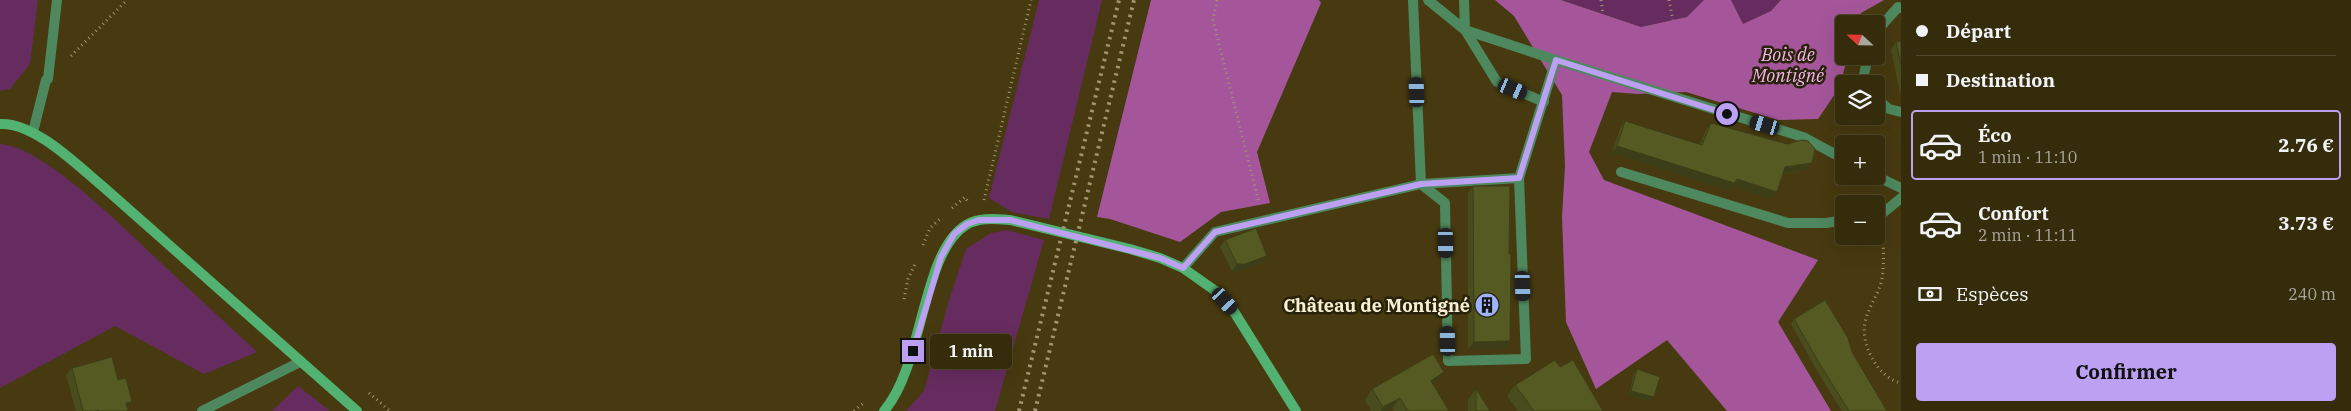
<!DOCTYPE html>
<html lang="fr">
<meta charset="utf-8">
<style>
:root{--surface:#352c0c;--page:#40381a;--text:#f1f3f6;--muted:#aaa79d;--line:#4f482d;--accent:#bca0f2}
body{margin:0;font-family:"IBM Plex Serif",serif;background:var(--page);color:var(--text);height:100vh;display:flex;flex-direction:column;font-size:19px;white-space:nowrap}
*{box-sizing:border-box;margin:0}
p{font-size:16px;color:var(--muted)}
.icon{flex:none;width:28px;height:28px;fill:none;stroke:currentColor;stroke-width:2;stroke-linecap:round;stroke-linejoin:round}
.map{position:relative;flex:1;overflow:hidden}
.drawer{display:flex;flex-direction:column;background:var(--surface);width:450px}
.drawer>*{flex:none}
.hud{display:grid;align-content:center;height:110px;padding:0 15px;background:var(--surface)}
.needle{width:32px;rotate:292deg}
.controls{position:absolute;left:1835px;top:15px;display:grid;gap:10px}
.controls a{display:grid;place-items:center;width:50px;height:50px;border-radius:5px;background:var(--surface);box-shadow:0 5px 20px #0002,0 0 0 1px var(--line);font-size:25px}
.end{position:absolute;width:22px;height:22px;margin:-11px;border:6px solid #bca0f2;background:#111;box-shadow:0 0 0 2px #111}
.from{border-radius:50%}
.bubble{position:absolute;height:35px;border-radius:5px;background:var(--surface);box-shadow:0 5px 20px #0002,0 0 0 1px var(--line);font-size:16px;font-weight:700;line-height:35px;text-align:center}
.car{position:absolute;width:15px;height:30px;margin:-15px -8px;border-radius:6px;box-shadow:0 0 4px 1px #0007;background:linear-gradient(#222 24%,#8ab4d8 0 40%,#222 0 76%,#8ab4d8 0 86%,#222 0)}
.hud b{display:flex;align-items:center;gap:18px;height:48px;font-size:19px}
.hud b+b{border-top:1px solid var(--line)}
.hud i{width:12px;height:12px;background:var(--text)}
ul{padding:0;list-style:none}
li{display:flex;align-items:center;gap:15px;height:70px;margin:0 10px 8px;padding:0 5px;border:2px solid transparent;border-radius:5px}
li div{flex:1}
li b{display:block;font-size:19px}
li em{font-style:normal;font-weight:700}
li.active{border-color:var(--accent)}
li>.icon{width:45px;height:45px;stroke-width:1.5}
.pay{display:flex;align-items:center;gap:12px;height:55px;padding:0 15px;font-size:19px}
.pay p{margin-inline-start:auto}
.primary-button{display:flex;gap:10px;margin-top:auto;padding:10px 15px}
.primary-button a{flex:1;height:58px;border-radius:5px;background:var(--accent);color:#111;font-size:20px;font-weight:700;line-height:58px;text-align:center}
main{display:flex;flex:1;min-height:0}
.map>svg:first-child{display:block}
</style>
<main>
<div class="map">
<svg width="1901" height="411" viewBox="0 0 1901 411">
<rect width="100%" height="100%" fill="#473a10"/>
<path fill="#662c5f" d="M 0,0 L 38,0 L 30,64 L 10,89 L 0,91 Z
M 1039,0 L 1102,0 L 1049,219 L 1012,212 L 989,198 Z
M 1561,0 L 1704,0 L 1687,17 L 1641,27 Z
M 1731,0 L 1781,0 L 1771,11 L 1743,24 Z
M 0,144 C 43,146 127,231 160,262 C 192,292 225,322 257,352 L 204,374 L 115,326 L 0,388 Z
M 1007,230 L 1044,240 L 995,411 L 906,411 L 924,391 L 950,297 L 966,249 L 991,233 Z
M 298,386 L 330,411 L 272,411 Z"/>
<path fill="#a5569b" d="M 1151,0 L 1319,0 L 1321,3 L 1257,152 L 1270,203 L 1221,212 L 1180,242 L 1110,219 L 1097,217 Z
M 1495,0 L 1561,0 L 1641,27 L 1687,17 L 1704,0 L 1731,0 L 1743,24 L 1771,11 L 1781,0 L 1884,0 L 1861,13 L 1858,24 L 1844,24 L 1844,56 L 1848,56 L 1839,88 L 1818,119 L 1778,120 L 1686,92 L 1637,94 L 1612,92 L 1589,152 L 1604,180 L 1818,260 L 1778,322 L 1831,411 L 1727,411 L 1667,340 L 1596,389 L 1566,322 L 1562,217 L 1565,166 L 1562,95 L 1514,16 Z"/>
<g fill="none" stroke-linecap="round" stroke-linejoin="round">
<path stroke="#a19673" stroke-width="3" stroke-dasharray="1 4" stroke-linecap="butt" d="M 1217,0 L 1213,20 L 1259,203
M 1601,0 L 1603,14
M 1669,0 L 1673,20
M 71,56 L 127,0
M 984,200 L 1031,0
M 952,208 L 965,197 L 968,202
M 1883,233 C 1883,249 1885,267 1881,283 C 1877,297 1868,308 1865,322 C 1860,344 1878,378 1901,383
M 923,245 L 930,228 L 940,219
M 904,299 L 908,279 L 915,264
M 369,393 L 390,411
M 854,411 L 865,402"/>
<path stroke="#4e885f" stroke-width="10" d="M 1413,0 L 1421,184 L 1445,203 L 1448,361 L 1526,359 L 1519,178
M 1428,0 L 1465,30 L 1556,60
M 1464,0 L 1465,30 L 1497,82 L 1544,102
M 1876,32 L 1898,7 L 1901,8
M 1862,84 L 1868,56
M 1876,98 L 1889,109 L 1901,112
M 1621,172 L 1788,223 L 1826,223 L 1844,220
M 1876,214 L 1883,213 L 1901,198
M 202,411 L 300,362"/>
<path stroke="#4e885f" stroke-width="10" d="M 33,132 L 46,80 L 48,79 L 57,0
M 1876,176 L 1901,188
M 1183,268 L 1215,232 L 1421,184 L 1519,178 L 1556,60 L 1803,137 L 1844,159"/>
<path stroke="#51b271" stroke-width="10" d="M 0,124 C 36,122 81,169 108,191 L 357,411
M 884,411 C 924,365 921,253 966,225 C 979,217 996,219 1010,220 L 1130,249 L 1160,258 L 1183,268 L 1217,292 L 1233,310 L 1296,411"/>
<path stroke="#a19673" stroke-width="4" stroke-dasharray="2.5 5" stroke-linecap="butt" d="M 1019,411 L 1119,0
M 1035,411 L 1134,0"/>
</g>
<path fill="#494d1d" d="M 1901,41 L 1901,92 L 1900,93 L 1891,50 L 1896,42 Z
M 1625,121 L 1700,144 L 1706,130 L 1711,123 L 1807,170 L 1783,174 L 1777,192 L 1772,199 L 1732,186 L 1729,190 L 1612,153 L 1620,128 Z
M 1473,186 L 1509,254 L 1510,341 L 1505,349 L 1468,349 L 1468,193 Z
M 1225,240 L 1262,263 L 1240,271 L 1232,271 L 1220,247 Z
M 1794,319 L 1852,352 L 1887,411 L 1842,411 L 1817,371 L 1791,324 Z
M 1560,367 L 1603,411 L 1518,411 L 1507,396 L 1515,385 Z
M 72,368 L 118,380 L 132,402 L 127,409 L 128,411 L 76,411 L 66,375 Z
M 1637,369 L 1651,401 L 1629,395 L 1634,373 Z
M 1436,383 L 1434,385 L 1449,411 L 1394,411 L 1392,408 L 1388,411 L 1371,411 L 1365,400 L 1372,389 Z
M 1476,389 L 1490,411 L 1468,411 L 1468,400 Z"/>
<path fill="#3c3e18" d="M 1617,146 L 1737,179 L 1777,192 L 1772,199 L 1732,186 L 1729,190 L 1612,153 Z
M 1812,163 L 1807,170 L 1780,174 L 1785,167 Z
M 1267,256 L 1262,263 L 1240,271 L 1232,271 L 1237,264 Z
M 1510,341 L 1505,349 L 1468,349 L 1474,342 Z
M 1444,372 L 1436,383 L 1424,392 L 1431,381 Z
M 1631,391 L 1654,397 L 1651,401 L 1629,395 Z
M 1400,398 L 1392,408 L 1388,411 L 1381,411 L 1383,407 Z
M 132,402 L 127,409 L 126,403 Z"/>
<path fill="#555922" stroke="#3c3e18" d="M 1901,41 L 1901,65 L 1896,42 Z
M 1625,121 L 1702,145 L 1711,123 L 1787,144 L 1802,140 L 1808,141 L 1815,149 L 1812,163 L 1785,167 L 1777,192 L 1737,179 L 1734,183 L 1617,146 Z
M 1473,186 L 1510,186 L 1509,254 L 1511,254 L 1510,341 L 1474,342 Z
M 1256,228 L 1267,256 L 1245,264 L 1237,264 L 1225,240 Z
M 1825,300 L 1848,338 L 1852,352 L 1887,411 L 1849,411 L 1821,366 L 1794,319 Z
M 1433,354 L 1444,372 L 1431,381 L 1449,411 L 1408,411 L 1400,398 L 1383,407 L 1372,389 Z
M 112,357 L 118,380 L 126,378 L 132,402 L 126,403 L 128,411 L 99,411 L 98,410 L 95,411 L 83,411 L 72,368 Z
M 1555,360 L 1560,367 L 1573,360 L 1603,411 L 1534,411 L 1515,385 Z
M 1637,369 L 1660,377 L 1654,397 L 1631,391 Z
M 1476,389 L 1490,411 L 1476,411 Z"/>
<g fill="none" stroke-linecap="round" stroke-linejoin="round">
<path stroke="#bca0f2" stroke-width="6" d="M 913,351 L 941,257 L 954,234 L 967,224 L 979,220 L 1010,220 L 1160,258 L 1183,268 L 1215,232 L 1421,184 L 1519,178 L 1556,60 L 1727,114"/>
</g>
<defs>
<symbol id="building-disc" viewBox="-11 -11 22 22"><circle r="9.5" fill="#9fb3fd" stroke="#29220b"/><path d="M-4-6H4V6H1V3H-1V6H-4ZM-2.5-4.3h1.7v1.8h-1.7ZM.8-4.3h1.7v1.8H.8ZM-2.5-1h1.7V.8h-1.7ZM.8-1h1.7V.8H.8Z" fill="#111"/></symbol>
</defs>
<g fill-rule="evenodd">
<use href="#building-disc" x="1473" y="291" width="28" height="28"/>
</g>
<g text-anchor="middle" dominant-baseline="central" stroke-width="5" stroke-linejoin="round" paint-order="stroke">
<g font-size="18" font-style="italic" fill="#f4b5ea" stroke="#29220b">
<text x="1788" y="54">Bois de<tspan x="1788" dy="21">Montigné</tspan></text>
</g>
<g font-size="18" font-weight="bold" fill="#f9f0d4" stroke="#29220b" text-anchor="end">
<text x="1470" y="305">Château de Montigné</text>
</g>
</g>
</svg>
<div class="controls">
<a><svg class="needle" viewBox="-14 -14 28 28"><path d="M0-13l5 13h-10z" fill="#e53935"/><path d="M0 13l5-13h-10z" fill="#aaa79d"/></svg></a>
<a><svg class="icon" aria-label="layers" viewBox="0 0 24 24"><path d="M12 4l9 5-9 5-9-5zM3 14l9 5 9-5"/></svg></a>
<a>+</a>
<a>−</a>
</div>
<i class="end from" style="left:1727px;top:114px"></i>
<i class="end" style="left:913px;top:351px"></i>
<div class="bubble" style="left:930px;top:334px;width:82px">1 min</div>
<i class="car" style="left:1513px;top:89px;rotate:113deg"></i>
<i class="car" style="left:1417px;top:92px;rotate:358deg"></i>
<i class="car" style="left:1765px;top:125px;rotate:287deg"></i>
<i class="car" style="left:1446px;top:243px;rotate:179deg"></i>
<i class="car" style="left:1523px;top:286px;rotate:178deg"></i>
<i class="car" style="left:1225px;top:301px;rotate:138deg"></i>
<i class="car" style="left:1448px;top:341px;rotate:359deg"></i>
</div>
<section class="drawer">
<div class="hud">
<b><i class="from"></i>Départ</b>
<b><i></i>Destination</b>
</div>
<ul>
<li class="active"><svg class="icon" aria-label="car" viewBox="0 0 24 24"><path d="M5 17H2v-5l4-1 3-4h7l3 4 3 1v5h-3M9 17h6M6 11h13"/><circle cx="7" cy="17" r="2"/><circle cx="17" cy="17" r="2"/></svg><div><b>Éco</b><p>1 min · 11:10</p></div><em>2.76 €</em></li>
<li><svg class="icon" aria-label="car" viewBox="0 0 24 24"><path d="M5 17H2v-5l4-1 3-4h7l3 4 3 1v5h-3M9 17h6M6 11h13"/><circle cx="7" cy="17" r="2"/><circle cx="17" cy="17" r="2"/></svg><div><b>Confort</b><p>2 min · 11:11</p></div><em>3.73 €</em></li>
</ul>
<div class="pay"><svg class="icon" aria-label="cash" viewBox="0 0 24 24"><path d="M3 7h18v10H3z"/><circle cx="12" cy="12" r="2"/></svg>Espèces<p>240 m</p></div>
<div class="primary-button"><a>Confirmer</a></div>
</section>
</main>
